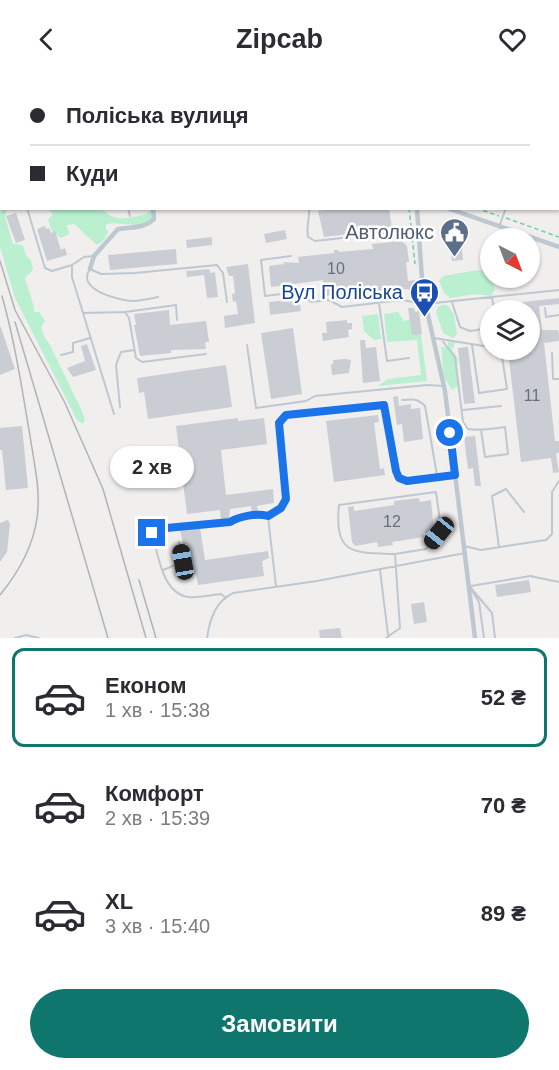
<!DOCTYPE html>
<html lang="uk">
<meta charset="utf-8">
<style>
:root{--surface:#fff;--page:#f2f2f3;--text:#2b2b33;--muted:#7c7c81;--line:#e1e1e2;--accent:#0f766e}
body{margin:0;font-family:Helvetica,sans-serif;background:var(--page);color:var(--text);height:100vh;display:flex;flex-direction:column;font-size:22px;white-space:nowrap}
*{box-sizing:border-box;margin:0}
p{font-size:20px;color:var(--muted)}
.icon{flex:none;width:33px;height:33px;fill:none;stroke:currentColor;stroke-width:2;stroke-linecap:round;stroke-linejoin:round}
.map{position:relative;height:560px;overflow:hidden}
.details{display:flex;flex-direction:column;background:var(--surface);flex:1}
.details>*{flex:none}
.hud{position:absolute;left:0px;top:0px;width:560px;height:132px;box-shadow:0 2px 4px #0004;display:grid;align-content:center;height:132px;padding:0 30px;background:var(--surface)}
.needle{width:39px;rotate:138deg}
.buttons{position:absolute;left:480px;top:150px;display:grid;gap:12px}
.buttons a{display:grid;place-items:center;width:60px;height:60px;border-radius:50%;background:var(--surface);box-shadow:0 2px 4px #0004;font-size:30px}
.end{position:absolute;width:27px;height:27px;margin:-14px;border:8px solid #1a73e8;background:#fff;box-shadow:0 0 0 3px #fff}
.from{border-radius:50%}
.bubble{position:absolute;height:42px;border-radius:21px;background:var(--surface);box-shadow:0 2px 4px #0004;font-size:20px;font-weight:800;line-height:42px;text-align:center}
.car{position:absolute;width:18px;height:36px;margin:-18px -9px;border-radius:8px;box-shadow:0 0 4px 2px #0007;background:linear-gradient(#222 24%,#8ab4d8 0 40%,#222 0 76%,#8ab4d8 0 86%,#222 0)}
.hud b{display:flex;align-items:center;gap:21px;height:57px;font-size:22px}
.hud b+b{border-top:2px solid var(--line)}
.hud i{width:15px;height:15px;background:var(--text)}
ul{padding:10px 0 0;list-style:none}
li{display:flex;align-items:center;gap:18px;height:99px;margin:0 12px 9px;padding:0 18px;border:3px solid transparent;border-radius:12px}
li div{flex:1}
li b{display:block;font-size:22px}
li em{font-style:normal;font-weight:800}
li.on{border-color:var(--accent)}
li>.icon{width:54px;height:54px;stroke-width:1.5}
.button{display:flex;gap:12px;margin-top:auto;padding:12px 30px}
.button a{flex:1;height:69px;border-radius:36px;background:var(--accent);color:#fff;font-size:24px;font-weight:800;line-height:69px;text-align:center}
header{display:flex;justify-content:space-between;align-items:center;height:78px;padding:0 30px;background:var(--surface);font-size:27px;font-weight:800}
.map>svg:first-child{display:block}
</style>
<header><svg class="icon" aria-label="back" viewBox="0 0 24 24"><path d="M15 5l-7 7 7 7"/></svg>Zipcab<svg class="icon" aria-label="heart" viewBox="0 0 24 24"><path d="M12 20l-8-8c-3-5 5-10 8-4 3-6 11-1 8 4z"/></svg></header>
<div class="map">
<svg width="559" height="560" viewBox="0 0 559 560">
<rect width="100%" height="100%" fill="#f1eeee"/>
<path fill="#baf0d0" d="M 0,100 L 2,130 L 7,131 L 5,139 L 13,166 L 23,167 L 26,178 L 31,182 L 33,192 L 25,200 L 34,229 L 34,234 L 39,234 L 45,243 L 41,249 L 44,258 L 50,267 L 82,333 L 85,342 L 83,346 L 77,342 L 15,220 L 0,169 Z
M 47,131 L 103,131 C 114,146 132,139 147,136 L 150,131 L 156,136 C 145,156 123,142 107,146 L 105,149 L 108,154 L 104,162 L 97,167 L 74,146 L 67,147 L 69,156 L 61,160 L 52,153 L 48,142 L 53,136 Z
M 478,192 L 490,192 L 495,212 L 490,219 C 480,213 463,218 450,220 L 444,215 L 439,203 L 443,198 Z
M 442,227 L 447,227 L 454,236 L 457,256 L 453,260 L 443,255 L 436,234 L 438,229 Z
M 398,234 L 404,243 L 410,241 L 421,256 L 427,303 L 378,308 L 388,301 L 421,297 L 417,262 L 387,264 L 384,236 Z
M 378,236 L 381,261 L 374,262 L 364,253 L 362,238 Z
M 448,263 L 455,265 L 452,272 L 458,281 L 456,291 L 458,308 L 452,312 L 444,299 L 441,269 L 448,269 Z"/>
<path fill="#cacdd3" d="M 338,130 L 389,130 L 392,151 L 324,159 L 318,133 Z
M 16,135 L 25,162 L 16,165 L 6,138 Z
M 45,148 L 46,151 L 49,150 L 51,155 L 55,153 L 61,172 L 65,170 L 67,177 L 47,183 L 37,151 Z
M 285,152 L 287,161 L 266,165 L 264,156 Z
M 461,158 L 463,182 L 452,183 L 450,162 L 451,159 Z
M 212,159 L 212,167 L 187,170 L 186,162 Z
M 402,163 L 407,168 L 409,184 L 406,184 L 408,203 L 415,202 L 417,219 L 410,220 L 409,211 L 324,218 L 323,202 L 271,209 L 269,188 L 284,186 L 283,184 L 299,185 L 298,179 L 334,175 L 334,172 L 338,172 L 339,174 L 373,171 L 372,166 Z
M 176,171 L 177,186 L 110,192 L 108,177 Z
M 248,186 L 255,245 L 225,250 L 224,238 L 238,236 L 236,223 L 233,224 L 232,216 L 235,215 L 233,198 L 229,198 L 226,189 Z
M 209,191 L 210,195 L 215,194 L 218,219 L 207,220 L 204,197 L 187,199 L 186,193 Z
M 559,220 L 559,226 L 539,228 L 542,252 L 558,252 L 559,257 L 559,263 L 544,265 L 555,363 L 559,363 L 559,375 L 556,375 L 559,394 L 553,395 L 551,380 L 521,384 L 508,272 L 530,272 L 530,232 L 497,232 L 497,227 Z
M 299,221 L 301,233 L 270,237 L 269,224 Z
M 408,230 L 414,230 L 415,234 L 419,233 L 422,256 L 412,257 Z
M 169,232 L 170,247 L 206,243 L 209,264 L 205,264 L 206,271 L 171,272 L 171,275 L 140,278 L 134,247 L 136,247 L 134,236 Z
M 347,242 L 347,245 L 352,245 L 352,251 L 348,252 L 349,259 L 323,263 L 322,255 L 327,255 L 326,244 Z
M 0,247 L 15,291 L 0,297 Z
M 293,250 L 302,316 L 271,321 L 261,255 Z
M 360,262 L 365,262 L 366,270 L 376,269 L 380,303 L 363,305 Z
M 87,266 L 96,292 L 73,299 L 67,290 L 85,283 L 81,268 Z
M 468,269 L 475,325 L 464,326 L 458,270 Z
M 345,281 L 351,282 L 349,295 L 332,297 L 331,286 L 333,286 L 333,282 Z
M 226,287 L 232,329 L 148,341 L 144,314 L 139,315 L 137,300 Z
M 398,318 L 399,328 L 411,326 L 411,331 L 420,330 L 423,361 L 404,364 L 402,346 L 397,347 L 393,319 Z
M 378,337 L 379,344 L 374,345 L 380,391 L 384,390 L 385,397 L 334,404 L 326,343 Z
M 238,340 L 238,343 L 264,340 L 267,366 L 221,372 L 226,417 L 273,411 L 274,425 L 257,428 L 258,433 L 252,434 L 251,428 L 230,431 L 229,441 L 221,441 L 220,432 L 187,436 L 176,348 Z
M 22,348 L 28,410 L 6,412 L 2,372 L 0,372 L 0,350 Z
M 475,358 L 481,408 L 475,408 L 473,390 L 468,391 L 464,359 Z
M 419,420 L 420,424 L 431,422 L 434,454 L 423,455 L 424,459 L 392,464 L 393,467 L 378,469 L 377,464 L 355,468 L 352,464 L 348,429 L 354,428 L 354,433 L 394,427 L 394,423 Z
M 8,442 L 10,446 L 7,474 L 0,484 L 0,445 Z
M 200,450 L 205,482 L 268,473 L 269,480 L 262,483 L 264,498 L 198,507 L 196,496 L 186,498 L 185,491 L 190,490 L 187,466 L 183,466 L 180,452 Z
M 529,502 L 531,514 L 497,519 L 495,507 Z
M 424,524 L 427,544 L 414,546 L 411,526 Z
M 340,550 L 342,560 L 320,560 L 319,552 Z"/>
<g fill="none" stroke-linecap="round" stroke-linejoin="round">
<path stroke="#72cfa3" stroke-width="1.5" stroke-dasharray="4.5 3" stroke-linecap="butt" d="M 398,0 L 398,2
M 409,130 L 415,186
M 476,130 L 499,138
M 506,140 L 559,159"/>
<path stroke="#bec8d0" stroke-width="2" d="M 204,0 L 204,2
M 242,0 L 243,2
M 197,2 L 202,0
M 304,2 L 305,0
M 364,2 L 374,0
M 557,2 L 557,0
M 558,95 L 559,95
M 27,130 L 45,190 L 52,193 L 72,187
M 128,130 L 130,138
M 309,130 C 310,141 306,146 308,159 L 315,163 L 397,154
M 499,149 L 506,130
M 94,178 L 84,179 L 72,187 L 72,199 L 114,336
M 291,178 L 261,182 L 265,218 L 298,214 L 311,224 L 329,222 L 342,229 L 402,222 L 425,226 L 559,212
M 158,219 C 151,221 142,222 135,223 C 120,223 75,212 90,191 L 101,196 L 135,195 L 217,187 L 223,195 L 227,224
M 492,219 L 494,232
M 452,224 L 460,249 L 470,253 L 483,251
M 379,225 L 387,283 L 409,280
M 545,230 L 546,239 L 559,237
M 125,234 L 176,227 L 177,242
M 83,235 L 125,234 L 129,240 L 136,280 L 142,284 L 206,276
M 434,260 L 490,269
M 441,261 L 455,279 L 463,344 L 468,351 C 480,353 492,351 505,349 L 508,376 L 485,379 L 481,352
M 247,267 L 256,330 L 306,323 L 315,318 L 427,307 L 444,308
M 472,267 L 479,315 L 507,311 L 501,272
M 552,275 L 553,301 L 559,301
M 61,277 L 73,274 L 73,265 L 90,260
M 402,322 C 411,321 418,320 425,328 L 437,397 L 455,397
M 120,329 L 116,287 L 121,274 L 134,272
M 463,332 L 501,328
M 268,439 L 276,508
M 464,468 L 481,472 L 546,462 L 552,456 L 552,414 L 559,403
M 499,469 L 492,418 L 506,411 L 524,434
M 163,492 L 183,484 L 179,464
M 380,492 L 388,557
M 471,508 L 530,498 L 559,504
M 471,510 L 492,535 L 495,560
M 472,513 L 479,524 L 484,560
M 225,519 L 221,516 C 211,517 198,520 188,519 C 162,515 158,476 152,455 L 156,451 L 230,444 C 240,438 257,435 268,438 L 281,430 L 286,421 L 279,345 L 286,337 L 384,327 L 399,401 L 407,403 L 437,397
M 15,560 L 26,557 L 39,560
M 207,560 C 210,541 215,524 233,515 L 317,503 L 465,475
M 386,560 L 400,550 L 395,476 L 426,471 L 441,450 L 436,414 L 339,427 C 334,477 353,475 395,476"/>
<path stroke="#bec8d0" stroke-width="4.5" d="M 117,0 L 117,2
M 415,2 L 416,0
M 417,130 L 423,215 L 445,313 L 475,560
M 447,130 L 559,169
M 90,191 L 94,178 L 118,151 C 130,149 144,151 154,141 L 153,130"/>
<path stroke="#b0b3b8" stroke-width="1.5" d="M 0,183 L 15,232 L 65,325 L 103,411 L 146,560
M 15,244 L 108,560
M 139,502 L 156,560
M 0,517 C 18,495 33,469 37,440 C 41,413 34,384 30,358 C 22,311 15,264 2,218"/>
</g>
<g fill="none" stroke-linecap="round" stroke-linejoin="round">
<path stroke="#1a73e8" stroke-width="8" d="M 152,455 L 156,451 L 230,444 C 240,438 257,435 268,438 L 281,430 L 286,421 L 279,345 L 286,337 L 384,327 L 396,393 L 399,400 L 407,403 L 455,397 L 450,355"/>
</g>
<defs>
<symbol id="civic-pin" viewBox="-11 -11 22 30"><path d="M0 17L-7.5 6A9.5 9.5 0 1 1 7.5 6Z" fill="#5c6f8a" stroke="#fff"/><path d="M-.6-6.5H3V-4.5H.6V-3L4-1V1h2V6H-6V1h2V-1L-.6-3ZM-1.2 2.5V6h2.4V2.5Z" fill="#fff"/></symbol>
<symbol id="bus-pin" viewBox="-11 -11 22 30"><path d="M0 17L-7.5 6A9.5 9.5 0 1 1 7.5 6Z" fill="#1a4fb4" stroke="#fff"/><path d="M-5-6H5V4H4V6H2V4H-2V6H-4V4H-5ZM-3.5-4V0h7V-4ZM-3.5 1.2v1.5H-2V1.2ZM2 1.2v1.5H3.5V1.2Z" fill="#fff"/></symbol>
</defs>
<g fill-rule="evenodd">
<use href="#civic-pin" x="438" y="138" width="33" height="45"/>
<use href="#bus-pin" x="408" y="198" width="33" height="45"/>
</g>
<g text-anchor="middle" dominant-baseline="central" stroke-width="5" stroke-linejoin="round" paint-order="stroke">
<g font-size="16" fill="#66707a">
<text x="336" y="190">10</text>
<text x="532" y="317">11</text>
<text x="392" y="443">12</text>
</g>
<g font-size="20" fill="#4e5e75" stroke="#fff" text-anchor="end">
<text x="434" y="154">Автолюкс</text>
</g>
<g font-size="20" fill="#164399" stroke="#fff" text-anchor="end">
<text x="403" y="214">Вул Поліська</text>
</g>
</g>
</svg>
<div class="buttons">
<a><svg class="needle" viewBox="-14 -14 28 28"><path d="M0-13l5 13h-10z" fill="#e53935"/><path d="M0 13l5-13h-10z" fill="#7c7c81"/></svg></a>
<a><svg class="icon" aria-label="layers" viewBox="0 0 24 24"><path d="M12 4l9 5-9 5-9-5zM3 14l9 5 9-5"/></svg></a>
</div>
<i class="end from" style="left:450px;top:355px"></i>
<i class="end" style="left:152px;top:455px"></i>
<div class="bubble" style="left:110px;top:368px;width:84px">2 хв</div>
<i class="car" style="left:439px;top:455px;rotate:219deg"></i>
<i class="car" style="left:183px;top:484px;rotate:350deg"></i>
<div class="hud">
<b><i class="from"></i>Поліська вулиця</b>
<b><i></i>Куди</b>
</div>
</div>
<section class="details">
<ul>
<li class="on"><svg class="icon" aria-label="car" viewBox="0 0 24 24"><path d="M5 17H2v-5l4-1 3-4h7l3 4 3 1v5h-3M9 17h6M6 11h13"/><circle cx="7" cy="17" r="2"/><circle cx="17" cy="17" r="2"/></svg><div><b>Економ</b><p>1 хв · 15:38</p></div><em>52 ₴</em></li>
<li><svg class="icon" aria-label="car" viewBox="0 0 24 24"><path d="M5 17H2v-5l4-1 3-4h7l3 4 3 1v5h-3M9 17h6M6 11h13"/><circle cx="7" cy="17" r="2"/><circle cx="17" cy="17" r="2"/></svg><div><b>Комфорт</b><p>2 хв · 15:39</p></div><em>70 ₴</em></li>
<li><svg class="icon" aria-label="car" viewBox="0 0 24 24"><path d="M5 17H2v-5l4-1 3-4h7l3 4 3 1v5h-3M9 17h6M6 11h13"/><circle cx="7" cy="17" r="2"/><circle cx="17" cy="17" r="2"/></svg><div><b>XL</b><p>3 хв · 15:40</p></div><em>89 ₴</em></li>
</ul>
<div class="button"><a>Замовити</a></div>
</section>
